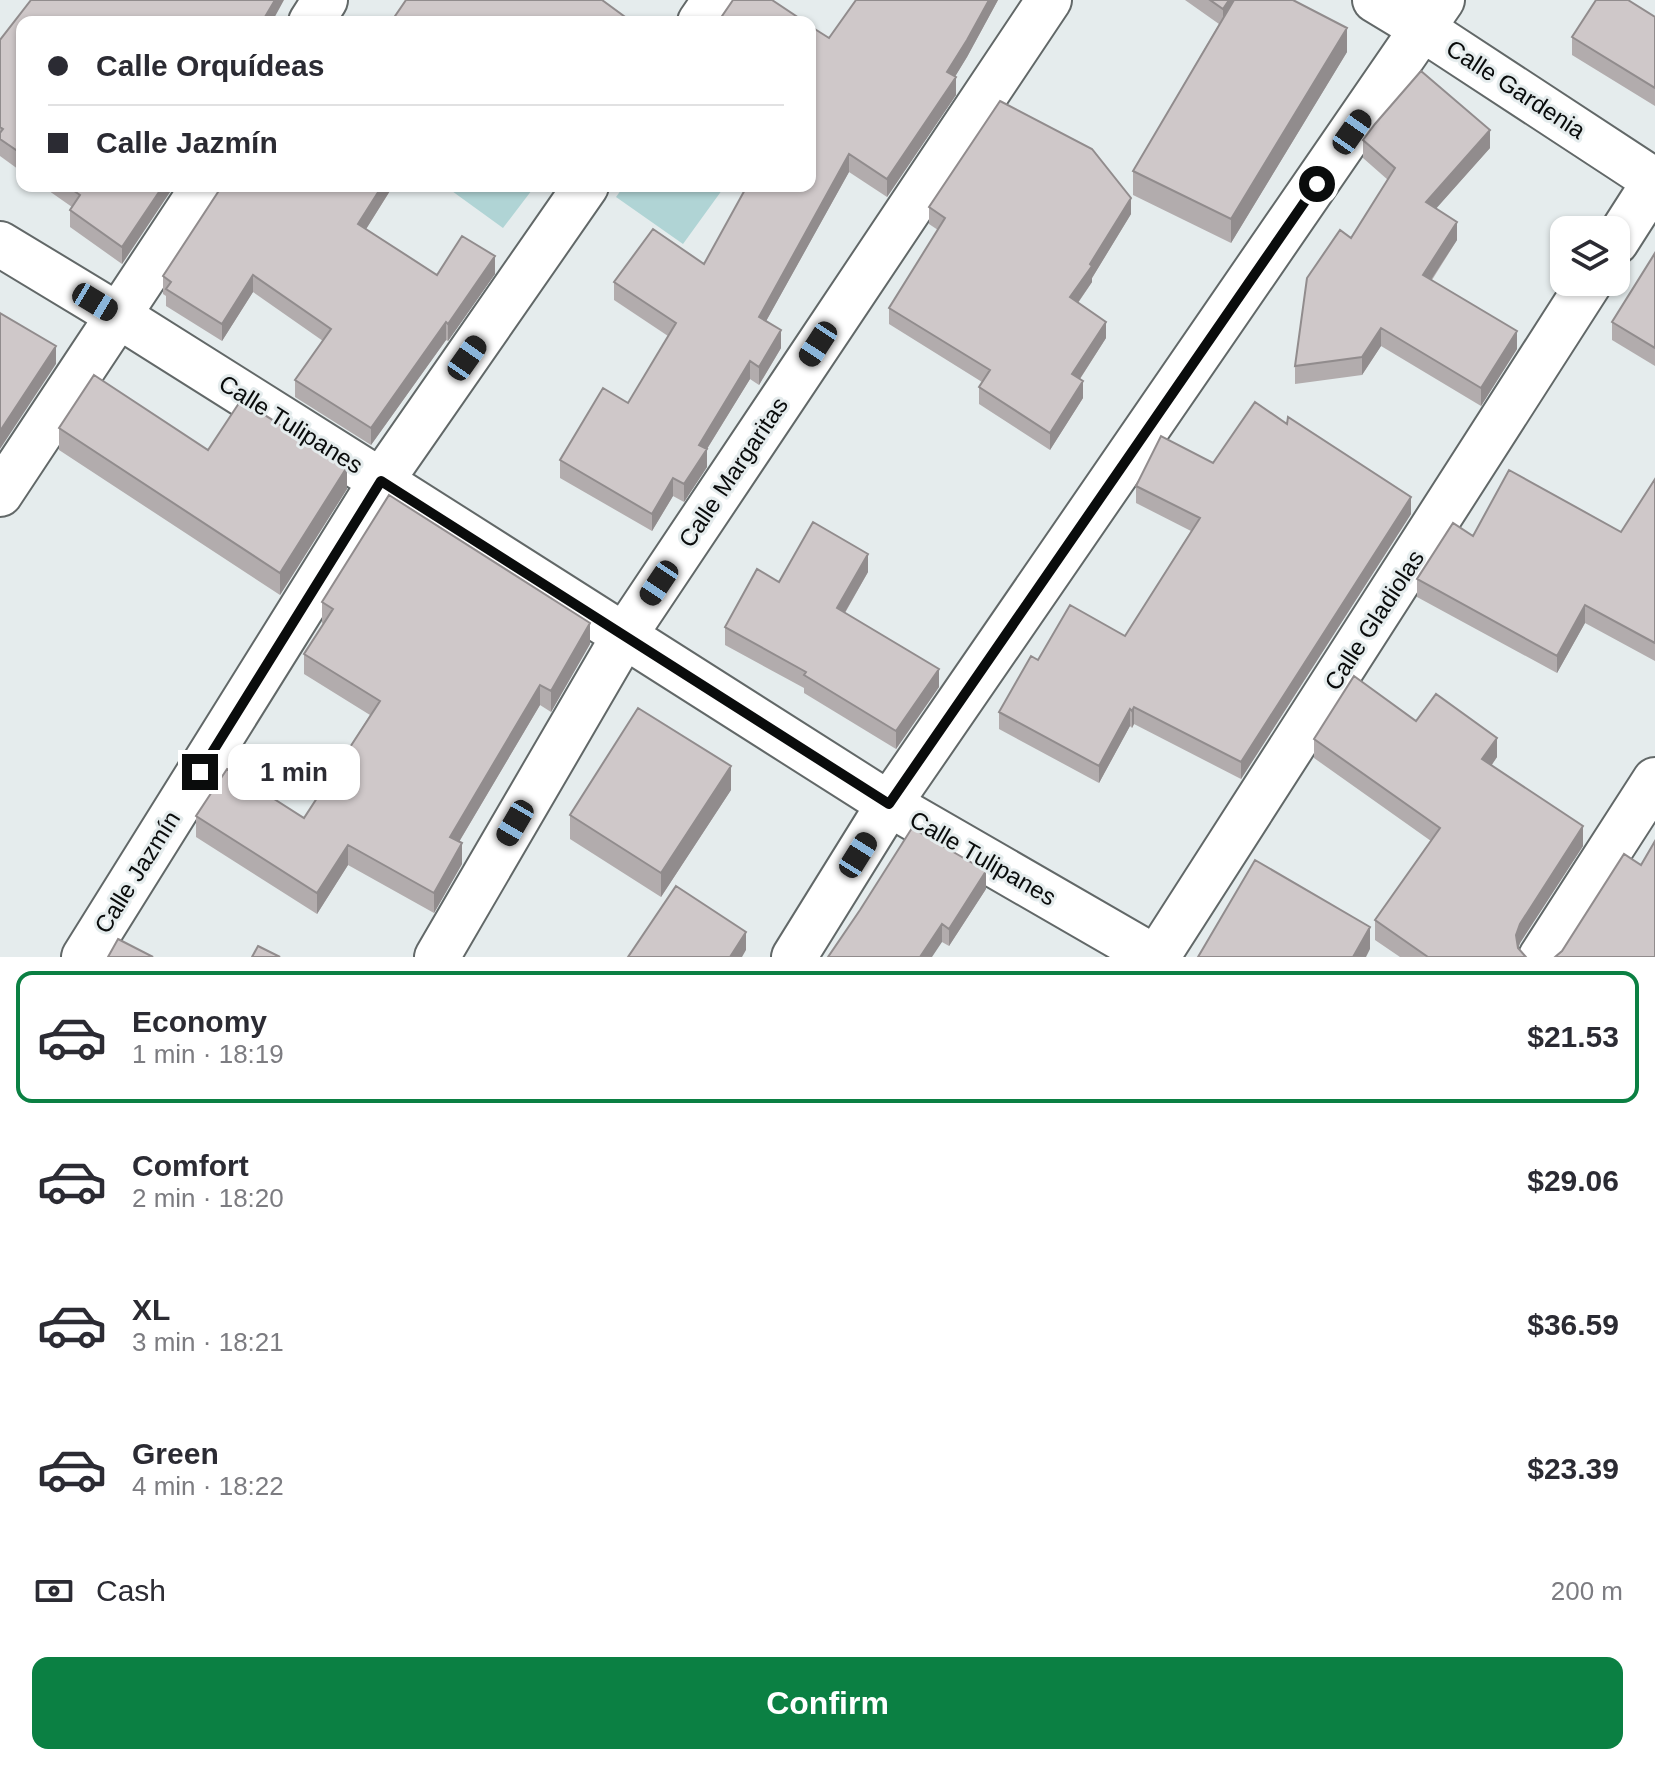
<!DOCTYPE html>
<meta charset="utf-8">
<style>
:root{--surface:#fff;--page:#f2f2f3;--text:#2b2b33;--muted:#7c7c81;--line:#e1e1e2;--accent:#0b8043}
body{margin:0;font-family:Arial,sans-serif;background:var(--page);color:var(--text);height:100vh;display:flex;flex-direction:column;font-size:30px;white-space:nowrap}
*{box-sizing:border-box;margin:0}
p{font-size:26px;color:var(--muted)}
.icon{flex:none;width:44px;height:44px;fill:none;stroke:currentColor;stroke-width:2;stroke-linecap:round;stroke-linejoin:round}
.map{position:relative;height:957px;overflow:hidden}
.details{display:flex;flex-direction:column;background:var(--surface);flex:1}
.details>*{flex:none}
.hud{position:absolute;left:16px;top:16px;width:800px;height:176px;border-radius:16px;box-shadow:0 2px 6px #0004;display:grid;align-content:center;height:176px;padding:0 32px;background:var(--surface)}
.tools{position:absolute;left:1550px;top:216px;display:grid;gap:16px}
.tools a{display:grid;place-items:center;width:80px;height:80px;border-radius:16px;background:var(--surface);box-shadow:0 2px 6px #0004;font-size:40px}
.end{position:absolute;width:36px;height:36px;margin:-18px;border:10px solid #0a0c0c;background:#fff;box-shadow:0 0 0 4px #fff}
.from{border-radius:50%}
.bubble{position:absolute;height:56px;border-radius:16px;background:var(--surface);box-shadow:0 2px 6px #0004;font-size:26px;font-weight:600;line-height:56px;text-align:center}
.car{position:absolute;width:24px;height:48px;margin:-24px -12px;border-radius:10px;box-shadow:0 0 6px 2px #0007;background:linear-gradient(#222 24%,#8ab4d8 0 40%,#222 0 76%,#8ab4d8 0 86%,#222 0)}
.hud b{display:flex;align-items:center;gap:28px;height:76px;font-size:30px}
.hud b+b{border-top:2px solid var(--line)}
.hud i{width:20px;height:20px;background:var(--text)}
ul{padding:14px 0 0;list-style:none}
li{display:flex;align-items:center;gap:24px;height:132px;margin:0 16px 12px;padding:0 16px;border:4px solid transparent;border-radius:16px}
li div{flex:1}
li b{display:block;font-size:30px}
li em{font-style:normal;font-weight:600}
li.on{border-color:var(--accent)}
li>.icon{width:72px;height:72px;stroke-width:1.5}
.pay{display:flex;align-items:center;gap:20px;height:88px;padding:0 32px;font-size:30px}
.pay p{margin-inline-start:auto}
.button{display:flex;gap:16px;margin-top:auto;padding:16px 32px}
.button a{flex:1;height:92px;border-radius:16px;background:var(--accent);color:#fff;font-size:32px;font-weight:600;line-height:92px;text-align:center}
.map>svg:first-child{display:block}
</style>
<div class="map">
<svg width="1655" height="957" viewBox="0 0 1655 957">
<rect width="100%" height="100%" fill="#e5eced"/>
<path fill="#b0d4d5" d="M 445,186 L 535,186 L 503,228 Z
M 624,186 L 725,186 L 683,244 L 616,197 Z"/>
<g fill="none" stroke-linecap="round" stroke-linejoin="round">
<defs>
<path id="minor" d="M 1375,0 L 1423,29 L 1655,181
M 311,22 L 325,0
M 700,22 L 715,0
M 1616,242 L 1655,181
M 0,244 L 119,316 L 381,481 L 889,804 L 1154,957
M 0,494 L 204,186
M 84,957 L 381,481 L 586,186
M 437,957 L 624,636 L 1049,0
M 794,957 L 889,804 L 1442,0
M 1157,957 L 1590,282
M 1541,957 L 1655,780"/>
</defs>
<use href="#minor" stroke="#626868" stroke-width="48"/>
<use href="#minor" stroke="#fff" stroke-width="44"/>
</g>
<path fill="#b2acad" d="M 856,0 L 998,0 L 967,57 L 955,76 L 956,95 L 887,197 L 849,172 L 766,321 L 781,348 L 759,385 L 750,379 L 707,449 L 707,467 L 684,502 L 673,496 L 652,531 L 560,478 L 560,460 L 628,403 L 668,336 L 614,300 L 614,282 L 704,264 L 829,38 Z
M 1185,0 L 1293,0 L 1347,52 L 1231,243 L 1133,195 L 1133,171 L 1219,24 Z
M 1655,17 L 1655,106 L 1572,55 L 1572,37 Z
M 22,22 L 22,172 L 0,156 L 0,40 Z
M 1363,140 L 1490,148 L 1436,208 L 1457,240 L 1432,280 L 1517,349 L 1481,406 L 1381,346 L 1362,375 L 1295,384 L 1295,366 L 1351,238 L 1388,180 L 1363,158 Z
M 42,186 L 174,186 L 122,264 L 70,227 L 70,210 L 72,207 Z
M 222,186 L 393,186 L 366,229 L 437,275 L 495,274 L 448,341 L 446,340 L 371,445 L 295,397 L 295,380 L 323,341 L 253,292 L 222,341 L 166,306 L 166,296 L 163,294 L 163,276 Z
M 929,207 L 1131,214 L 1092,278 L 1092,282 L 1078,303 L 1106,338 L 1080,379 L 1083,398 L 1050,450 L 979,404 L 979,387 L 982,382 L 889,324 L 889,308 L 938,230 L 929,224 Z
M 1655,253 L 1655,366 L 1612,340 L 1612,322 Z
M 59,428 L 347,489 L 280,595 L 59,450 Z
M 1213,463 L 1411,514 L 1241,779 L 1134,724 L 1132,728 L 1130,726 L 1099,783 L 999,729 L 999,712 L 1038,660 L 1125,636 L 1191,531 L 1136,503 L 1136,486 Z
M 1655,479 L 1655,661 L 1585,623 L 1557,673 L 1417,597 L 1417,579 L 1473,536 L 1621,532 Z
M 868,572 L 845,613 L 939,687 L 896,749 L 804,693 L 804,688 L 725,645 L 725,627 L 779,582 Z
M 322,602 L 590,644 L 551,712 L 540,705 L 459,842 L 462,864 L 434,913 L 348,865 L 317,914 L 196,837 L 196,816 L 304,818 L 370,715 L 304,674 L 304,654 L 323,624 L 322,623 Z
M 1416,721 L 1497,757 L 1491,766 L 1583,846 L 1520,943 L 1518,948 L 1526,957 L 1400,957 L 1375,940 L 1375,920 L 1431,841 L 1314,758 L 1314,739 Z
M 731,790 L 661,897 L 570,839 L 570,815 Z
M 986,889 L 949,946 L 942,942 L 828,957 Z"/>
<path fill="#918c8d" d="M 275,0 L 284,0 L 272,22 L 262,22 Z
M 989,0 L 998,0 L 967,57 L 947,90 L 947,72 Z
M 1229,0 L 1242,0 L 1223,27 L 1223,9 Z
M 1347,28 L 1347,52 L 1231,243 L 1231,219 Z
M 956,77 L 956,95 L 887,197 L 887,179 Z
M 1490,130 L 1490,148 L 1426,220 L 1426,202 Z
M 849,154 L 849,172 L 759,334 L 759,317 Z
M 163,186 L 174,186 L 122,264 L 122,247 Z
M 382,186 L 393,186 L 358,242 L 358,224 Z
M 1131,198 L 1131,214 L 1092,278 L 1092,282 L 1070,314 L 1070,297 Z
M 1457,222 L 1457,240 L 1423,292 L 1423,275 Z
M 495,256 L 495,274 L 448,341 L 448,324 Z
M 253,275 L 253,292 L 222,341 L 222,324 Z
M 446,322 L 446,340 L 371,445 L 371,428 Z
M 1106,322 L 1106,338 L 1072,391 L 1072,374 Z
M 1381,328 L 1381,346 L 1362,375 L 1362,357 Z
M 781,330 L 781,348 L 759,385 L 759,367 Z
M 1517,331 L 1517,349 L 1481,406 L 1481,388 Z
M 56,346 L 56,364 L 0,449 L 0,431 Z
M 750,361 L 750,379 L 705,452 L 707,449 L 707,467 L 684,502 L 684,484 L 699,445 Z
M 1083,381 L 1083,398 L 1050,450 L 1050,433 Z
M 347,467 L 347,489 L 280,595 L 280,573 Z
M 673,478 L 673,496 L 652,531 L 652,514 Z
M 1411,497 L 1411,514 L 1241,779 L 1241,762 Z
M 868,554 L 868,572 L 837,626 L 837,608 Z
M 1585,605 L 1585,623 L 1557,673 L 1557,656 Z
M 590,623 L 590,644 L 551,712 L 551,691 Z
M 939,669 L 939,687 L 896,749 L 896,731 Z
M 540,685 L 540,705 L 450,857 L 450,837 Z
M 1134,707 L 1134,724 L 1132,728 L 1132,711 Z
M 1130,709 L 1130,726 L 1099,783 L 1099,766 Z
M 1497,738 L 1497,757 L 1482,779 L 1482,759 Z
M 731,766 L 731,790 L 661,897 L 661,873 Z
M 1583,826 L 1583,846 L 1520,943 L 1516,955 L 1516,935 L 1520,924 Z
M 462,843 L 462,864 L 434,913 L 434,893 Z
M 348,845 L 348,865 L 317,914 L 317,893 Z
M 986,871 L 986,889 L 949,946 L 949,929 Z
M 942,924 L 942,942 L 932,957 L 920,957 Z
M 1370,927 L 1370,949 L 1366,957 L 1353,957 Z
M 746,932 L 746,950 L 742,957 L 730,957 Z"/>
<path fill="#cfc8c9" stroke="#918c8d" stroke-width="2" d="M 31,0 L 275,0 L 262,22 L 22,22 L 22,154 L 0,139 L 0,133 L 3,129 L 0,127 L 0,40 Z
M 406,0 L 602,0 L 632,22 L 391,22 Z
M 733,0 L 772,0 L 805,22 L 718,22 Z
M 856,0 L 989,0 L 967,40 L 947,72 L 956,77 L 887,179 L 849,154 L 759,317 L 781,330 L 759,367 L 750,361 L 699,445 L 707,449 L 684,484 L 673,478 L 652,514 L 560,460 L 603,388 L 628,403 L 676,323 L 614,282 L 653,229 L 704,264 L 747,186 L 810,186 L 810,26 L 829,38 Z
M 1210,0 L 1229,0 L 1223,9 Z
M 1234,0 L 1293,0 L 1347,28 L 1231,219 L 1133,171 Z
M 1596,0 L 1628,0 L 1655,17 L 1655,88 L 1572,37 Z
M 1421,71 L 1490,130 L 1426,202 L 1457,222 L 1423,275 L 1517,331 L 1481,388 L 1381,328 L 1362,357 L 1295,366 L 1307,278 L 1340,230 L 1351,238 L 1395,168 L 1363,140 L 1375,124 Z
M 1000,101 L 1092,149 L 1131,198 L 1090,264 L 1092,266 L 1070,297 L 1106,322 L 1072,374 L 1083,381 L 1050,433 L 979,387 L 990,370 L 889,308 L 945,218 L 929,207 Z
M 67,186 L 163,186 L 122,247 L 70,210 L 80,195 Z
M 222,186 L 382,186 L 358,224 L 437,275 L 462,236 L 495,256 L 448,324 L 446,322 L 371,428 L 295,380 L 331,329 L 253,275 L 222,324 L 166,289 L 171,282 L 163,276 Z
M 1655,253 L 1655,348 L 1612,322 Z
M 0,313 L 56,346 L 0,431 Z
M 94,375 L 208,450 L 241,400 L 347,467 L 280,573 L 59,428 Z
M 1255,402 L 1287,424 L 1288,417 L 1411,497 L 1241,762 L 1134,707 L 1132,711 L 1130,709 L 1099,766 L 999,712 L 1031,656 L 1038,660 L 1070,605 L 1125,636 L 1200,518 L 1136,486 L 1161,436 L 1213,463 Z
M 1509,470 L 1621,532 L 1655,479 L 1655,643 L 1585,605 L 1557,656 L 1417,579 L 1453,523 L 1473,536 Z
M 389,495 L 590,623 L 551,691 L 540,685 L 450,837 L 462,843 L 434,893 L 348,845 L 317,893 L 196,816 L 227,769 L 304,818 L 380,701 L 304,654 L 333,609 L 322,602 Z
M 813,522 L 868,554 L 837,608 L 939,669 L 896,731 L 804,675 L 806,672 L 725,627 L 757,569 L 779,582 Z
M 1354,676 L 1416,721 L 1436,694 L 1497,738 L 1482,759 L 1583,826 L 1520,924 L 1516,935 L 1518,948 L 1526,957 L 1428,957 L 1375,920 L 1440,828 L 1314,739 Z
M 638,708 L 731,766 L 661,873 L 570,815 Z
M 912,828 L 986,871 L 949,929 L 942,924 L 920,957 L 828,957 L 860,910 Z
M 1655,841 L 1655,957 L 1555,957 L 1562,951 L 1624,854 L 1641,865 Z
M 1255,860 L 1370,927 L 1353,957 L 1198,957 Z
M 676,886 L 746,932 L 730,957 L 628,957 Z
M 118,939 L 153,957 L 108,957 Z
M 258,946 L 280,957 L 252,957 Z"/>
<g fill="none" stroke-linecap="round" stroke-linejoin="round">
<path stroke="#0a0c0c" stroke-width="10" d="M 200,772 L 381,481 L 889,804 L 1317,184"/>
</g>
<g text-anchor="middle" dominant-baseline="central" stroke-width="6" stroke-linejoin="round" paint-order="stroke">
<g font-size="24" fill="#0a0c0c" stroke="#e5eced">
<text transform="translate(1516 89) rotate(33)">Calle Gardenia</text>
<text transform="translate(291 424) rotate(32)">Calle Tulipanes</text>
<text transform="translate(733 472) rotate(-56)">Calle Margaritas</text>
<text transform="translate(1374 620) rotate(-57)">Calle Gladiolas</text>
<text transform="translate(983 858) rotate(30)">Calle Tulipanes</text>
<text transform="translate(137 872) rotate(-58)">Calle Jazmín</text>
</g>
</g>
</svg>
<div class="tools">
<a><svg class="icon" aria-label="layers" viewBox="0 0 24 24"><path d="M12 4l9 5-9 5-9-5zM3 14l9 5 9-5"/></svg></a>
</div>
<i class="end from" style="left:1317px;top:184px"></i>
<i class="end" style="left:200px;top:772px"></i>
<div class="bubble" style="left:228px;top:744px;width:132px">1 min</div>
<i class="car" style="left:1352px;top:132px;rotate:35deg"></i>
<i class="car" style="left:95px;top:302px;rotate:121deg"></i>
<i class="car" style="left:818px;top:344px;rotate:213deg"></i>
<i class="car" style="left:467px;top:358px;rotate:35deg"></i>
<i class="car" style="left:659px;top:583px;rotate:214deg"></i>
<i class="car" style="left:515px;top:823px;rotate:210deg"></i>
<i class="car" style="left:858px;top:855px;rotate:32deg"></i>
<div class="hud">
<b><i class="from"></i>Calle Orquídeas</b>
<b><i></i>Calle Jazmín</b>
</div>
</div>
<section class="details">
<ul>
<li class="on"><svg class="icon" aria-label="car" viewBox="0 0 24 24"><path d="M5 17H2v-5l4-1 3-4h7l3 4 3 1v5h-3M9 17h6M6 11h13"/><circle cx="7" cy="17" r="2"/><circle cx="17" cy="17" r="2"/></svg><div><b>Economy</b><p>1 min · 18:19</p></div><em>$21.53</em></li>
<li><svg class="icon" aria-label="car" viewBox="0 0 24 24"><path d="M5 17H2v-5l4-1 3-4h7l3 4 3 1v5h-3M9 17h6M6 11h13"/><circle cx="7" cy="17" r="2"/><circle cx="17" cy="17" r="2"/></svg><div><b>Comfort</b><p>2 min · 18:20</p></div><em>$29.06</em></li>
<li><svg class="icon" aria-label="car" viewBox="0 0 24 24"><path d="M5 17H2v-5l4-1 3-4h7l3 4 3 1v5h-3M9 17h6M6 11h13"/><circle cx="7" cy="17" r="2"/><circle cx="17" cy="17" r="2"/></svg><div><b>XL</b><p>3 min · 18:21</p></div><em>$36.59</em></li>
<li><svg class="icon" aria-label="car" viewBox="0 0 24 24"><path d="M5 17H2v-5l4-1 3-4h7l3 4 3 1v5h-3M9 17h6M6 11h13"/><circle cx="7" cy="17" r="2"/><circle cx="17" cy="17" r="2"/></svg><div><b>Green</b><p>4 min · 18:22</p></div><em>$23.39</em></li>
</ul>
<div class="pay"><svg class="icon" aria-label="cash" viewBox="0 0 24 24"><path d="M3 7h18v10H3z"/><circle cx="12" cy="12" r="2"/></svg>Cash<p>200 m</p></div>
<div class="button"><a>Confirm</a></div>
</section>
